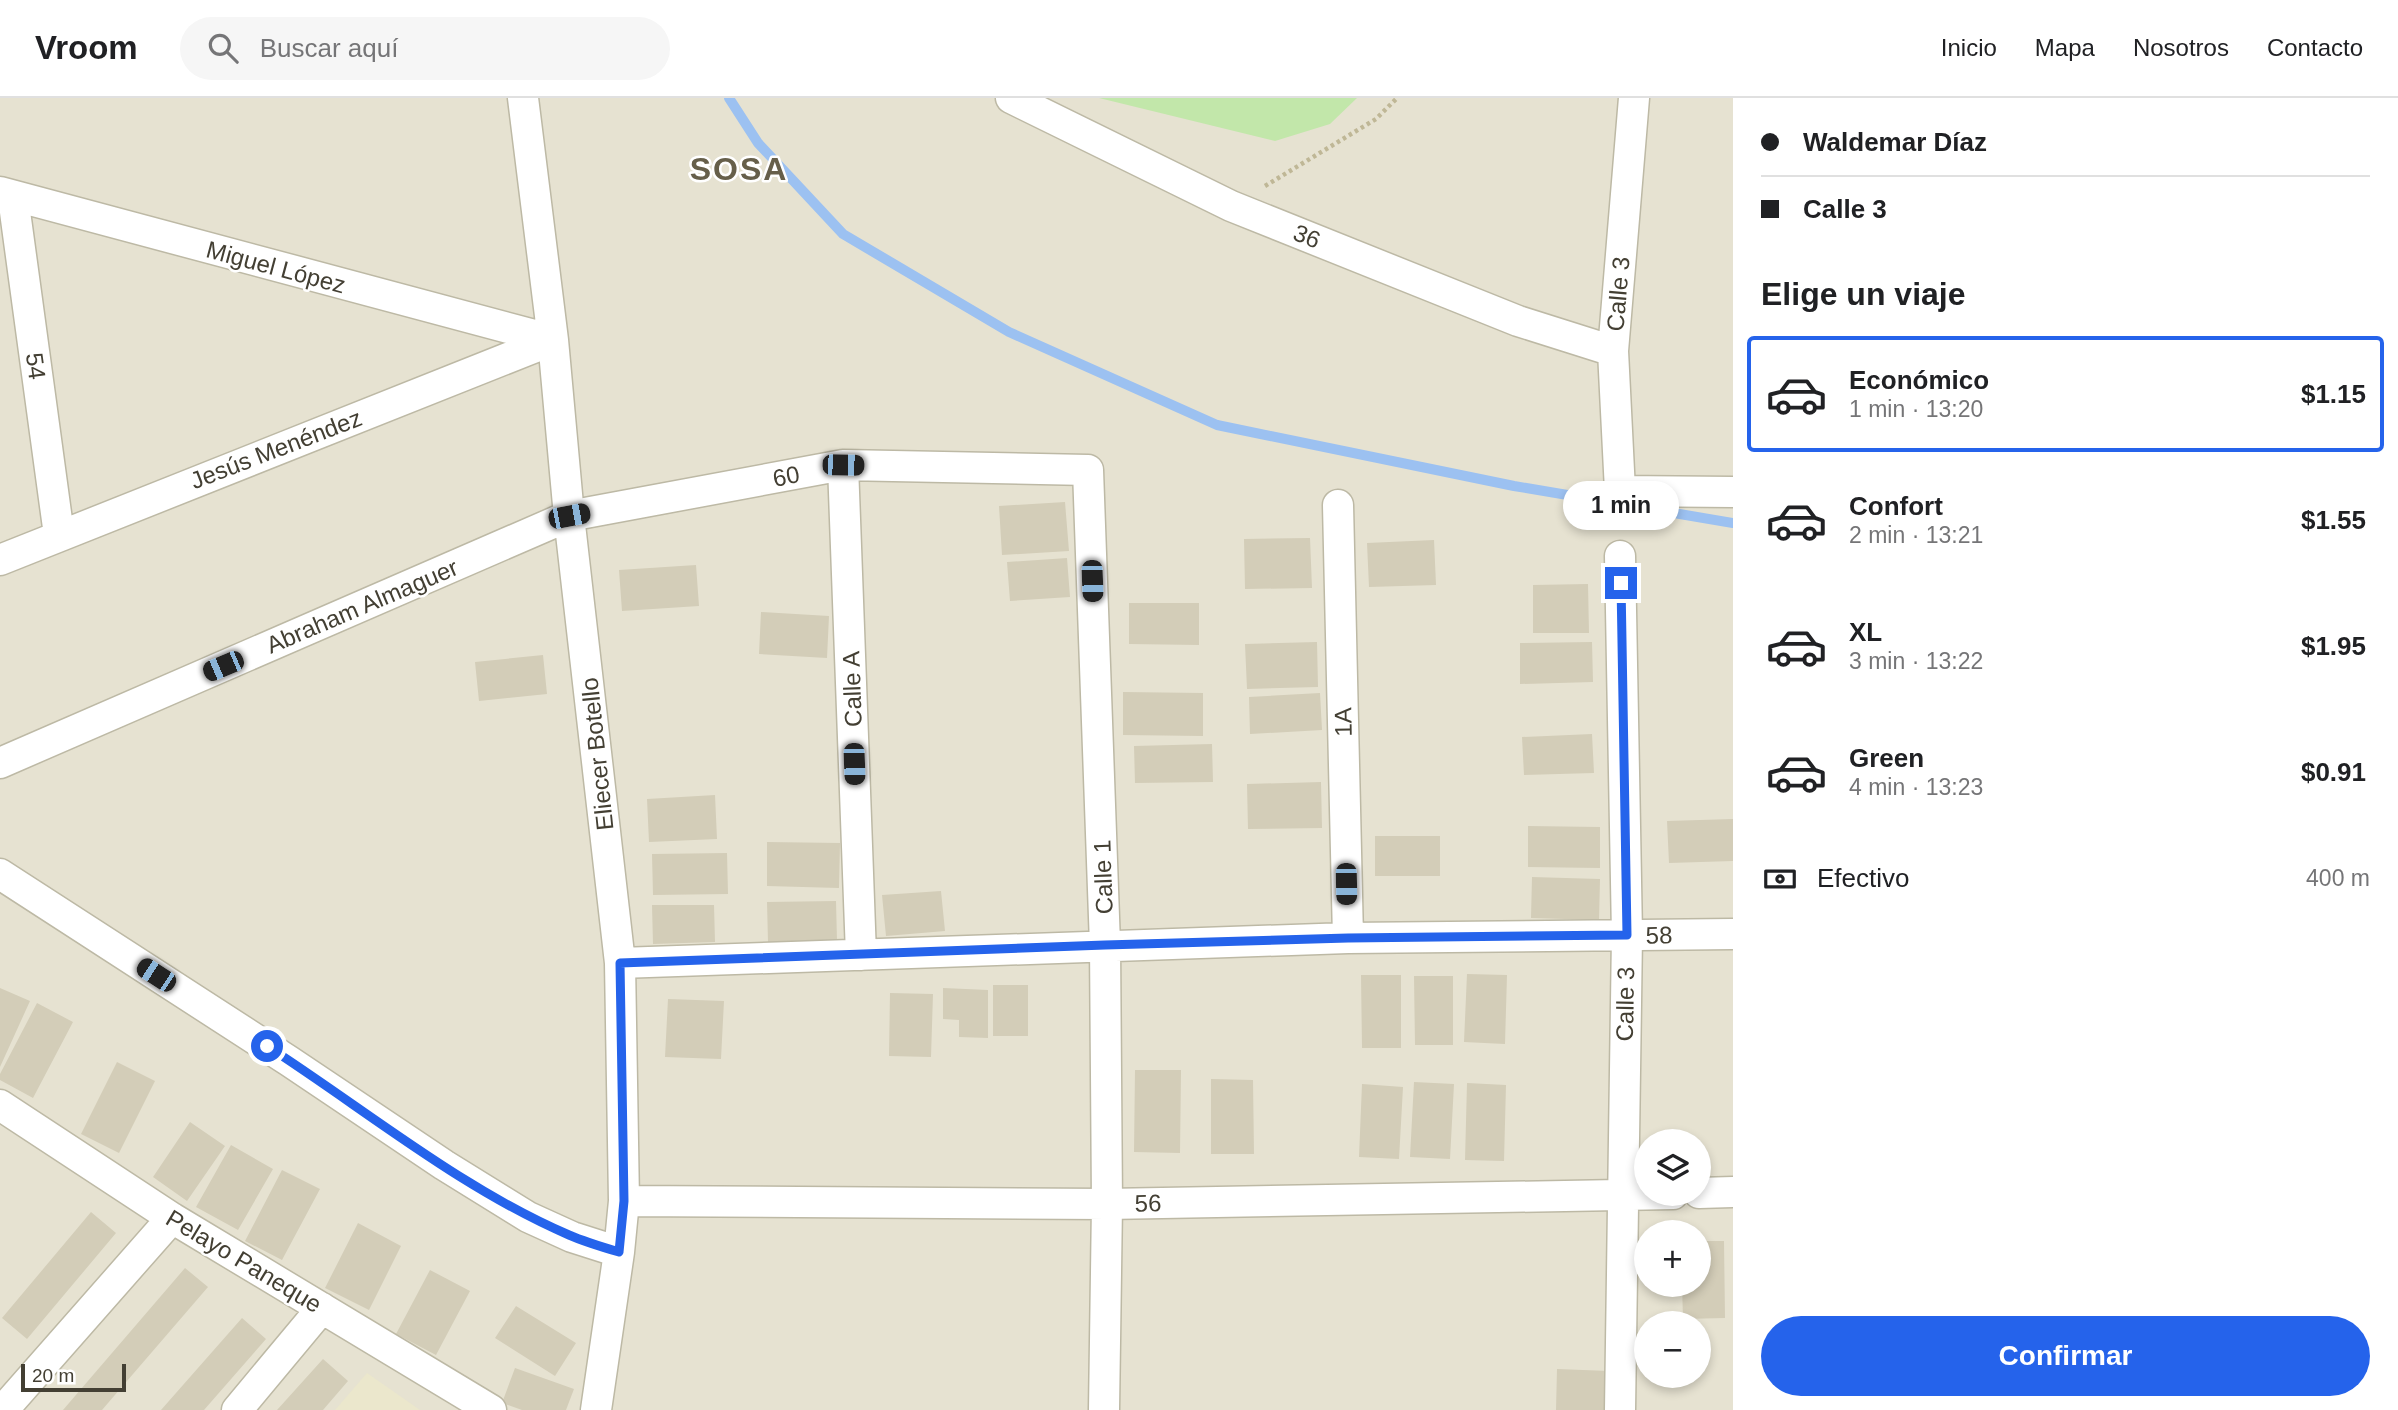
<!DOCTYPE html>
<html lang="es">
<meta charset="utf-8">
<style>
:root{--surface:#fff;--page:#f6f6f6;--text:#202124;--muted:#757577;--line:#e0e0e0;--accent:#2563eb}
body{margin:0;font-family:Helvetica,sans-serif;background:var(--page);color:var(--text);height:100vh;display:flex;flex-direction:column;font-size:26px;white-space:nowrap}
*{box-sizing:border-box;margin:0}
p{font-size:23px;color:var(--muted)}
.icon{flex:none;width:38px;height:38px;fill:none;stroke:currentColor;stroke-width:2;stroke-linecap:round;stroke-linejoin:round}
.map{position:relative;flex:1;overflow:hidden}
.side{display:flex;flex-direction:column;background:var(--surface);width:665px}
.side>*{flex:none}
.banner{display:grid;align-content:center;height:154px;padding:0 28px;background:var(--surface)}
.buttons{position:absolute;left:1634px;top:1031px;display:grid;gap:14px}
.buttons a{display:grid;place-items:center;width:77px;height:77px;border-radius:50%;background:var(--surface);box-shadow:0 4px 10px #0003;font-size:35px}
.scale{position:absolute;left:21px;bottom:18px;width:105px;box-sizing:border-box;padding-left:7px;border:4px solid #433f33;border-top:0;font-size:19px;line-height:24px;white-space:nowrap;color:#433f33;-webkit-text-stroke:5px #fff;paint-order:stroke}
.end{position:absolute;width:32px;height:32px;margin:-16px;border:9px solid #2563eb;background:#fff;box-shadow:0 0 0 4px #fff}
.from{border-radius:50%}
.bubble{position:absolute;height:49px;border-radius:24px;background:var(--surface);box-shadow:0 4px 10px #0003;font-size:23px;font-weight:700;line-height:49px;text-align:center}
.car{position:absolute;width:21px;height:42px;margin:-21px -10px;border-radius:9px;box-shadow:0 0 5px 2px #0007;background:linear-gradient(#222 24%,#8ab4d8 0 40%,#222 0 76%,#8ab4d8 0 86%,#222 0)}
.banner b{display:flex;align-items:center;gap:24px;height:66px;font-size:26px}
.banner b+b{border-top:2px solid var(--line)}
.banner i{width:18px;height:18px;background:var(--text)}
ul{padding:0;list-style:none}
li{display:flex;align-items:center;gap:21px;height:116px;margin:0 14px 10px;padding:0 14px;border:4px solid transparent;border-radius:7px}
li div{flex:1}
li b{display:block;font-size:26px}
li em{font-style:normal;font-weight:700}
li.current{border-color:var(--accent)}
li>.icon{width:63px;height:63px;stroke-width:1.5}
h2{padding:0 28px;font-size:32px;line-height:84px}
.pay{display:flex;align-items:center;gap:18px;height:77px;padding:0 28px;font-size:26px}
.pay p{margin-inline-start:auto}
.cta{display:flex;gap:14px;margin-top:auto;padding:14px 28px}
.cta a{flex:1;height:80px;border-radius:42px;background:var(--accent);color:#fff;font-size:28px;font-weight:700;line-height:80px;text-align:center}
header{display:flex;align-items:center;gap:42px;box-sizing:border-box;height:98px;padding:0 35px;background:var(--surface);border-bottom:2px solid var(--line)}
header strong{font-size:33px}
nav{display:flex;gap:38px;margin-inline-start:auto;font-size:24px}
.search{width:490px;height:63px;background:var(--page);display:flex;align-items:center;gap:18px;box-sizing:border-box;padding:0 24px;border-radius:38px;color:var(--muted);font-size:26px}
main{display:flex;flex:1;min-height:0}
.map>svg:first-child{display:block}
</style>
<header>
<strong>Vroom</strong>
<div class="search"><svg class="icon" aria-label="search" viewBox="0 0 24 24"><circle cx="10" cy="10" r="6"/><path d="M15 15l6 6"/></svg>Buscar aquí</div>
<nav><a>Inicio</a><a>Mapa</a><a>Nosotros</a><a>Contacto</a></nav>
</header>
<main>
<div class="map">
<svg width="1733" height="1312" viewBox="0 0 1733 1312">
<rect width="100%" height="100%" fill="#f2efe3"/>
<path fill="#e6e2d1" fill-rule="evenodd" d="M 0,0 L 1733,0 L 1733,1312 L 0,1312 ZM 1647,1043 L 1699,1043 L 1699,1096 L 1647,1096 ZM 1647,1134 L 1699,1134 L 1699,1186 L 1647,1186 ZM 1647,1225 L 1699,1225 L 1699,1278 L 1647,1278 Z"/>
<path fill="#ebe7cc" d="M 367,1275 L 420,1312 L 335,1312 Z"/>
<path fill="#c2e7aa" d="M 1099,0 L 1357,0 L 1330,26 L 1275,43 Z"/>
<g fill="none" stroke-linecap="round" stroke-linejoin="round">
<path stroke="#9cc1f1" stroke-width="10" d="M 729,0 L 758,45 L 843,136 L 1009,234 L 1217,327 L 1514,388 L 1733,425"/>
</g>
<path fill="#d3cdb8" d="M 1065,404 L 1069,453 L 1002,457 L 999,408 Z
M 1310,440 L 1312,490 L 1245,491 L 1244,441 Z
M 1434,442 L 1436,487 L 1369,489 L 1367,445 Z
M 1067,460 L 1070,499 L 1010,503 L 1007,464 Z
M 696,467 L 699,508 L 622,513 L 619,472 Z
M 1588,486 L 1589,535 L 1533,535 L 1533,487 Z
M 1129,505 L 1199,505 L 1199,547 L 1129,546 Z
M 761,514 L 829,518 L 827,560 L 759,556 Z
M 1317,544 L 1318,589 L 1247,591 L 1245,546 Z
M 1592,544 L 1593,584 L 1520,586 L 1520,545 Z
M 543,557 L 547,596 L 479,603 L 475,564 Z
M 1123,594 L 1203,595 L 1203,638 L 1123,637 Z
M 1320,595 L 1322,632 L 1250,636 L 1249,599 Z
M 1592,636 L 1594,675 L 1524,677 L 1522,639 Z
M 1212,646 L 1213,684 L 1135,685 L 1134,648 Z
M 1321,684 L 1322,730 L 1248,731 L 1247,686 Z
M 715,697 L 717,741 L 649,744 L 647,701 Z
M 1733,721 L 1733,763 L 1669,765 L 1667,723 Z
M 1528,728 L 1600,729 L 1600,770 L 1528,769 Z
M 1375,738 L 1440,738 L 1440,778 L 1375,778 Z
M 767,744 L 840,745 L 839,790 L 767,788 Z
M 727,755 L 728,796 L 653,797 L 652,756 Z
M 1532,779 L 1600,781 L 1599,822 L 1531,820 Z
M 941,793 L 945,833 L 886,838 L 882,797 Z
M 836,803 L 837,843 L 768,844 L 767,804 Z
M 652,807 L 714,807 L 715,844 L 653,846 Z
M 1467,876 L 1507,877 L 1505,946 L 1464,944 Z
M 1361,877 L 1401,877 L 1401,950 L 1362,950 Z
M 1414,878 L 1453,878 L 1453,947 L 1415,947 Z
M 993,887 L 1028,887 L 1028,938 L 993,938 Z
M 0,890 L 30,903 L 0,969 Z
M 943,890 L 988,892 L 988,940 L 959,939 L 959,922 L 943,921 Z
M 890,895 L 933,896 L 931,959 L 889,958 Z
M 668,901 L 724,903 L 721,961 L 665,959 Z
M 37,905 L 73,924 L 33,1000 L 0,982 L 0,976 Z
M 117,964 L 155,983 L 119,1055 L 81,1036 Z
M 1135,972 L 1181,972 L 1180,1055 L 1134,1054 Z
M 1211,981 L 1253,982 L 1254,1056 L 1211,1056 Z
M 1414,984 L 1454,986 L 1450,1061 L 1410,1059 Z
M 1467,985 L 1506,987 L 1504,1063 L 1465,1062 Z
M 1362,986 L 1403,989 L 1399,1061 L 1359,1059 Z
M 190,1024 L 225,1048 L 187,1103 L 153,1079 Z
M 231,1047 L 273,1071 L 238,1132 L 196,1109 Z
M 282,1072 L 320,1091 L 282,1162 L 245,1143 Z
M 91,1114 L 116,1135 L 27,1241 L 2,1220 Z
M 358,1125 L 401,1148 L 369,1212 L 325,1190 Z
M 1699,1143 L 1724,1143 L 1725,1220 L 1683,1221 L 1682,1186 L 1699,1186 Z
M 185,1170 L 208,1189 L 102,1312 L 63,1312 Z
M 430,1172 L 470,1193 L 436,1257 L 396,1236 Z
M 516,1208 L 576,1245 L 555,1278 L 495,1240 Z
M 242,1220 L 266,1241 L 204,1312 L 161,1312 Z
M 323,1261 L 348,1283 L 323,1312 L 277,1312 Z
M 515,1270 L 574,1291 L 566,1312 L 522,1312 L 502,1305 Z
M 1557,1271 L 1609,1273 L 1608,1312 L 1556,1312 Z"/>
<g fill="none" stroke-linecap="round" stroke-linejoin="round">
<defs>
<path id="street" d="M 523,0 L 553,242 L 569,418 L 620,865 L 624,1103 L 619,1154 L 596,1312
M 1011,0 L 1231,108 L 1518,223 L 1613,253
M 1634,0 L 1613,253 L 1620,393 L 1733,394
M 0,94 L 553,242
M 13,99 L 59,437
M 843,367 L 861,857
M 1338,407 L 1348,840
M 0,462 L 553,242
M 0,665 L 569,418 L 843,367 L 1088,372 L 1105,847 L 1107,1106 L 1104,1312
M 0,776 L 289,963 L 444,1067 L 528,1119 L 572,1139 L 619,1154
M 620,865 L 1348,840 L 1733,836
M 0,1007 L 172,1120 L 491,1312
M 1699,1095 L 1733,1094
M 624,1103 L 1107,1106 L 1673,1096
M 3,1312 L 172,1120
M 237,1312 L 322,1210
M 1620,1312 L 1627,837 L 1620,458"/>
</defs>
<use href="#street" stroke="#bdb9a5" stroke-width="33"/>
<path stroke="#bfb796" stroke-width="4.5" stroke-dasharray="3.5 3.5" stroke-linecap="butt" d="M 1265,88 L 1376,21 L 1397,0"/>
<use href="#street" stroke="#fff" stroke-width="30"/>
</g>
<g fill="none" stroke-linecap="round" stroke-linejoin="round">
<path stroke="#2563eb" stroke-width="9" d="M 267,948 C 366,1012 460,1090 569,1137 C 585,1144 602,1149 619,1154 L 624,1103 L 620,865 L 1105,847 L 1348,840 L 1627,837 L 1621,485"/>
</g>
<g text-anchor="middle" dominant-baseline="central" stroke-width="5" stroke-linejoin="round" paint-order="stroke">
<g font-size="24" fill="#433f33" stroke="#fff">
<text transform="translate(1307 138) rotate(22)">36</text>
<text transform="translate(276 169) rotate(15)">Miguel López</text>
<text transform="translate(1618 196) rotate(-85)">Calle 3</text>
<text transform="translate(36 268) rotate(82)">54</text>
<text transform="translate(276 351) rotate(-21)">Jesús Menéndez</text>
<text transform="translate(786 378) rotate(-11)">60</text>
<text transform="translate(362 508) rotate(-23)">Abraham Almaguer</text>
<text transform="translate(852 591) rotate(-92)">Calle A</text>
<text transform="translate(1343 624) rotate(-91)">1A</text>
<text transform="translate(597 656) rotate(-96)">Eliecer Botello</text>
<text transform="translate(1103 779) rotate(-92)">Calle 1</text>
<text transform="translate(1659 837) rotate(-1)">58</text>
<text transform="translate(1625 906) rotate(-89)">Calle 3</text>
<text transform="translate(1148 1105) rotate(-1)">56</text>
<text transform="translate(244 1163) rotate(31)">Pelayo Paneque</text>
</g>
<g font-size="32" font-weight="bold" letter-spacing="2" fill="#665f4a" stroke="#fff">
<text x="739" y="71">SOSA</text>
</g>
</g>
</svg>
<div class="buttons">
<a><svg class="icon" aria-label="layers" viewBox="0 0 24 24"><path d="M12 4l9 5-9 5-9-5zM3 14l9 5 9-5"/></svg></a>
<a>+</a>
<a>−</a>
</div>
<div class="scale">20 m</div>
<i class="end from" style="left:267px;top:948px"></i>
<i class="end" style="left:1621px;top:485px"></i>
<div class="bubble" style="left:1563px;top:383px;width:116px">1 min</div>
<i class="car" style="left:843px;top:367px;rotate:91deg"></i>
<i class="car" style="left:569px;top:418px;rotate:79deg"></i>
<i class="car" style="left:1092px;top:483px;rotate:178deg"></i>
<i class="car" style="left:223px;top:568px;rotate:247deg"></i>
<i class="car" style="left:854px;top:666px;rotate:178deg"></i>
<i class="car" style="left:1346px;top:786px;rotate:179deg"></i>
<i class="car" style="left:156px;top:877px;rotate:303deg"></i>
</div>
<section class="side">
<div class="banner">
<b><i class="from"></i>Waldemar Díaz</b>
<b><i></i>Calle 3</b>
</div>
<h2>Elige un viaje</h2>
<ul>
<li class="current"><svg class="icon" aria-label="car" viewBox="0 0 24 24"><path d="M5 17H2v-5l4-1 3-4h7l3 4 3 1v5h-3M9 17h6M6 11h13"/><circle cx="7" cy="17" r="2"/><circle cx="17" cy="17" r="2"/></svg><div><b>Económico</b><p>1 min · 13:20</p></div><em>$1.15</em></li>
<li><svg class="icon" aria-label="car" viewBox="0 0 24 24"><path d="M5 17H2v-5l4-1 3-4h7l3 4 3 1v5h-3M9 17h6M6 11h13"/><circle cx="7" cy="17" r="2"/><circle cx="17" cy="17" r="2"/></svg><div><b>Confort</b><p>2 min · 13:21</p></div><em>$1.55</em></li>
<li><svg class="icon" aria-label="car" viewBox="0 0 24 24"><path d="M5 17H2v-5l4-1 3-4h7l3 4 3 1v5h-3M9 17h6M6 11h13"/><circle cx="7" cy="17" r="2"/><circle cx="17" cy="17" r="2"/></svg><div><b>XL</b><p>3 min · 13:22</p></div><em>$1.95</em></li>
<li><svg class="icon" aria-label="car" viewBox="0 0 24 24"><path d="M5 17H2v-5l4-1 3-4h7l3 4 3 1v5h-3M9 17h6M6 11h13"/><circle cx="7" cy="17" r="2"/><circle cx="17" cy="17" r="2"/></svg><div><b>Green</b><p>4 min · 13:23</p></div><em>$0.91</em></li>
</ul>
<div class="pay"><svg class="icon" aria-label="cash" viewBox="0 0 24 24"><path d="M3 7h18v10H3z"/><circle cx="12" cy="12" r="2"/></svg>Efectivo<p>400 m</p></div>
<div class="cta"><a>Confirmar</a></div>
</section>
</main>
